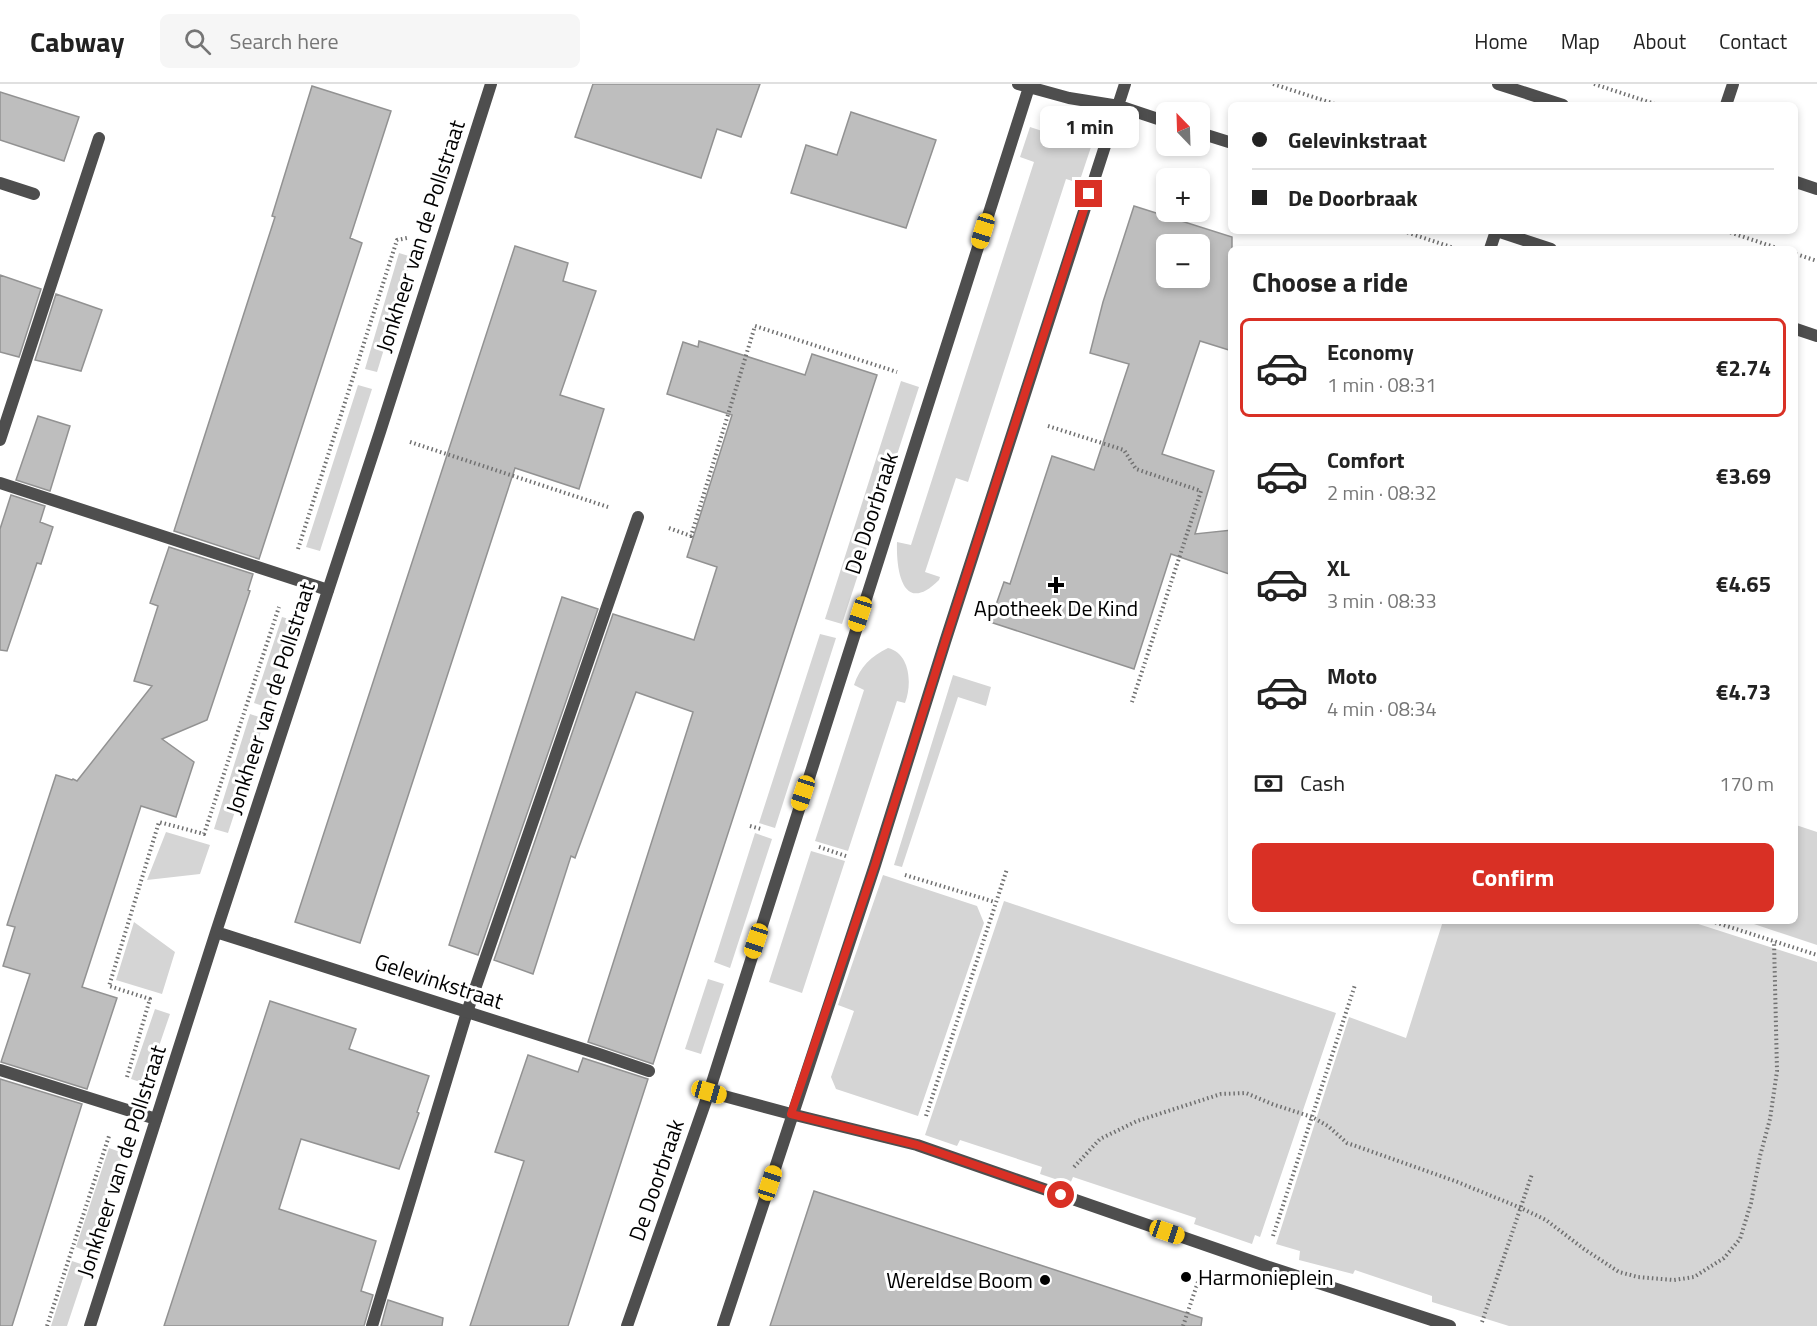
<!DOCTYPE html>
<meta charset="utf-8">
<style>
:root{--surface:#fff;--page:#f6f6f6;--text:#222;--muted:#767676;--line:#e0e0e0;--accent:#d93025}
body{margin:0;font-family:"Titillium Web",sans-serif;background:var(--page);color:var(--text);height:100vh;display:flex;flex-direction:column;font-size:22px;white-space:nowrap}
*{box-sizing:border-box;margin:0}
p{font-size:20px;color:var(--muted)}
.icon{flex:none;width:33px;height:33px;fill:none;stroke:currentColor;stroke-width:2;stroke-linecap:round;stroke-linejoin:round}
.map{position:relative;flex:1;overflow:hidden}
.drawer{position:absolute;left:1228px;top:162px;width:570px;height:678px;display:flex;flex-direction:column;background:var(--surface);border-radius:9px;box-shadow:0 3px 9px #0003}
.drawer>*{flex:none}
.hud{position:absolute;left:1228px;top:18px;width:570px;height:132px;border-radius:9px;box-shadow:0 3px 9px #0003;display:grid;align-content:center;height:132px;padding:0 24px;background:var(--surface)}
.needle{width:39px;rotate:337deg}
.buttons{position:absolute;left:1156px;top:18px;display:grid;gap:12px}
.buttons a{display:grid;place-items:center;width:54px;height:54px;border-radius:9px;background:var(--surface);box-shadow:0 3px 9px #0003;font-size:30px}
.end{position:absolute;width:27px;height:27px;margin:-14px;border:8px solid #d93025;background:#fff;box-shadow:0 0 0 3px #fff}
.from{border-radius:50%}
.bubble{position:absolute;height:42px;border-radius:9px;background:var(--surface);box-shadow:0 3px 9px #0003;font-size:20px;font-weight:700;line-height:42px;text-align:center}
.car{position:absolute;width:18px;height:36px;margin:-18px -9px;border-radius:8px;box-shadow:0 0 4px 2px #0007;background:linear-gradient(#f5c518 24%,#345 0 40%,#f5c518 0 76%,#345 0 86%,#f5c518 0)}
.hud b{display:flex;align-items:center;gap:21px;height:57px;font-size:22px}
.hud b+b{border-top:2px solid var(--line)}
.hud i{width:15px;height:15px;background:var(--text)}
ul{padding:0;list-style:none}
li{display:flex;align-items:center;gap:18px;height:99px;margin:0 12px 9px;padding:0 12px;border:3px solid transparent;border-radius:9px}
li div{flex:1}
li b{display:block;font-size:22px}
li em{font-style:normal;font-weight:700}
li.current{border-color:var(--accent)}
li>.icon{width:54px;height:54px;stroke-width:1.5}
h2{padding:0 24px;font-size:27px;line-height:72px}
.pay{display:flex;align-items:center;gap:15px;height:66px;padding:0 24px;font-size:22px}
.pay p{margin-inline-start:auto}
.button{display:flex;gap:12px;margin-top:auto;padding:12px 24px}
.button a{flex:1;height:69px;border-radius:9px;background:var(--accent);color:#fff;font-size:24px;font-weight:700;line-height:69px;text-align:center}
header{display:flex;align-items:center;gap:36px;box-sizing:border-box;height:84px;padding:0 30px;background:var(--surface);border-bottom:2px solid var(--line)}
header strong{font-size:28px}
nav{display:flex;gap:33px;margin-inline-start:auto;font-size:21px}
.search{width:420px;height:54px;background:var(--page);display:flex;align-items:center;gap:15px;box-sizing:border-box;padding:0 21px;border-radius:9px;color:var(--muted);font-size:22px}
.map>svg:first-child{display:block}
</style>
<header>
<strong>Cabway</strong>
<div class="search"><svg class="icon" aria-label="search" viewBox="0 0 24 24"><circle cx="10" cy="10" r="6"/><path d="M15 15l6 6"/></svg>Search here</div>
<nav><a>Home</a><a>Map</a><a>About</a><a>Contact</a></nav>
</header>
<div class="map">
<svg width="1817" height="1242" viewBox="0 0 1817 1242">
<rect width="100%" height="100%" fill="#fff"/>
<path fill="#d5d5d5" d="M 1030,43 L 1091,63 L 1079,99 L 1066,95 L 968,398 L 956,394 L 925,488 L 940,493 L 939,496 C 903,532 896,487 897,458 L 911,461 L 1034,78 L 1020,73 Z
M 399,169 L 412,173 L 377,288 L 365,285 Z
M 901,297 L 919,303 L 842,540 L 825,535 Z
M 358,301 L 372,305 L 320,467 L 306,463 Z
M 282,533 L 296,537 L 269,624 L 254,619 Z
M 820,550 L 836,554 L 775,744 L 759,739 Z
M 888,564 C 911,570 912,601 905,619 L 897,617 L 848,767 L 815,757 L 864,606 L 854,601 C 860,583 871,572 888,564 Z
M 953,591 L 991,603 L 986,622 L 958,613 L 902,783 L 894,781 Z
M 250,630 L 265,635 L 228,749 L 214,745 Z
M 1796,741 L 1817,748 L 1817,861 L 1745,837 L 1796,837 Z
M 166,748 L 210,761 L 200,790 L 147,796 Z
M 755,749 L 772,755 L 730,884 L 714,878 Z
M 811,767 L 845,777 L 802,909 L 769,898 Z
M 883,791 L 977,822 L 984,839 L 918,1032 L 836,1005 L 831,993 L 854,927 L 838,921 Z
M 1004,817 L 1336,929 L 1260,1153 L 1255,1151 L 1252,1160 L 1194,1140 L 1196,1134 L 1073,1093 L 1070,1100 L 1040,1090 L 1042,1083 L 960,1056 L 957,1062 L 925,1051 Z
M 1443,837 L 1689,837 L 1817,878 L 1817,1242 L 1509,1242 L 1432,1218 L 1432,1212 L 1355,1186 L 1353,1190 L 1299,1176 L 1300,1167 L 1276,1160 L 1349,933 L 1406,954 Z
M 134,838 L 175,868 L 162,910 L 116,896 Z
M 708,895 L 724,900 L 701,970 L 685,965 Z
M 155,925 L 170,930 L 146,1000 L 131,995 Z
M 109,1064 L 123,1069 L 91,1169 L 76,1163 Z
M 72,1177 L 87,1182 L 67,1242 L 51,1242 Z"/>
<path fill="#bebebe" stroke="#929292" stroke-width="1.5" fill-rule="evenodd" d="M 593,0 L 760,0 L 741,53 L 717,45 L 701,94 L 575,53 Z
M 312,2 L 391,27 L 350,154 L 362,159 L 259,475 L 174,447 L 275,133 L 272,132 Z
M 0,8 L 79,33 L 64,77 L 0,56 Z
M 851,28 L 936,56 L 906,144 L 791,109 L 806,61 L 837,71 Z
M 1134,122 L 1232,153 L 1232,267 L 1200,257 L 1162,370 L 1214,387 L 1195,450 L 1232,446 L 1232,491 L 1171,470 L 1134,585 L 990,538 L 1004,498 L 1010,500 L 1052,372 L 1094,386 L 1129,280 L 1090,269 L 1103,218 ZM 1167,160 L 1200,160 L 1200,194 L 1167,194 Z
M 515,162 L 568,179 L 563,197 L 596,207 L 560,311 L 604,325 L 579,405 L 515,384 L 360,859 L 295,838 Z
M 0,191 L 41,205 L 19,273 L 0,268 Z
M 56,210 L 102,226 L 81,287 L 35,276 Z
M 699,257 L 805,291 L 812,270 L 877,291 L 653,980 L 588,958 L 693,628 L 636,608 L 575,774 L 571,772 L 533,890 L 494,876 L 613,530 L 694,556 L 717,483 L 687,473 L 732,331 L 667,310 L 683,258 L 698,263 Z
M 38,332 L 70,342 L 50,407 L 16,396 Z
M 11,411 L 45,422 L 40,438 L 53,443 L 41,480 L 37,479 L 7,567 L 0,566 L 0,445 Z
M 169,463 L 253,490 L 248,506 L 250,507 L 207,636 L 162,655 L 194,678 L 176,733 L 141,722 L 82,903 L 117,914 L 87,1005 L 1,978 L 30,890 L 3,882 L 15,843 L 7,841 L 56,691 L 72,696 L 73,695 L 77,697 L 152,602 L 134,597 L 158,522 L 150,519 Z
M 562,513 L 598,525 L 478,871 L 449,861 Z
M 270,917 L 356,945 L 349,965 L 429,992 L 417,1028 L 419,1029 L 399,1085 L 301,1055 L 279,1125 L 376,1157 L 361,1207 L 373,1211 L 364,1242 L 164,1242 Z
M 528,971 L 578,988 L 583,974 L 648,995 L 568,1242 L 470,1242 L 524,1077 L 495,1068 Z
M 0,995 L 82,1020 L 12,1242 L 0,1242 Z
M 814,1107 L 1202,1234 L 1201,1242 L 770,1242 Z
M 388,1216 L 443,1234 L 442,1242 L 381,1242 Z"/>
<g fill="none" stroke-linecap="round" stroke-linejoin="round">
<path stroke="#707070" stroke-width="4" stroke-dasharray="1.5 3" stroke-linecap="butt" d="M 1273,0 L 1338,21
M 1594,0 L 1658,21
M 1403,147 L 1457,165
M 1726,147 L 1780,165
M 1796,170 L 1817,177
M 1048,342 L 1124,366 L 1136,385 L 1201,407 L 1131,621
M 410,358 L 608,423
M 669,444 L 691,452 L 755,242 L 897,288
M 298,465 L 397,156 L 407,154
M 750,742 L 761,745
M 819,763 L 846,772
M 905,791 L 995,818
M 1711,837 L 1817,871
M 127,993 L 150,915 L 109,902 L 159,738 L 204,750 L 279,523
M 926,1032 L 1007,785
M 1074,1083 L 1100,1055 L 1137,1037 L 1221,1010 L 1246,1009 L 1272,1020 L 1312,1033 L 1328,1042 L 1347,1059 L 1455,1097 L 1521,1124 L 1546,1136 L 1584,1165 L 1619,1188 L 1638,1193 L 1674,1196 L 1694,1193 L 1724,1174 L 1740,1155 L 1751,1119 L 1760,1072 L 1770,1035 L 1777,987 L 1774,857
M 1273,1152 L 1355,901
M 1482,1238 L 1532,1090
M 47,1242 L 109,1052
M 1183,1242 L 1200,1192"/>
<path stroke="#4e4e4e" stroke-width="12" d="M 1726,21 L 1733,0
M 0,99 L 34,110
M 1490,165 L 1496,147
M 0,356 L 99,54
M 0,399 L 328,506
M 0,986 L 156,1035
M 372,1242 L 467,928 L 638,433"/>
<path stroke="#4e4e4e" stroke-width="12" d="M 1018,0 L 1069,14 L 1119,22 L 1167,38
M 1498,0 L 1563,21
M 1200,49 L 1232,59
M 1796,98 L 1817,105
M 1497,147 L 1551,165
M 1796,245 L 1817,252
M 216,848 L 599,970 L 649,987
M 709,1008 L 791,1030 L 917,1061 L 1263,1181 L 1450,1242
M 90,1242 L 216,848 L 380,348 L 491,0
M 627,1242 L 709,1008 L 1030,0
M 723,1242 L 875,781 L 945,558 L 1125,0"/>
</g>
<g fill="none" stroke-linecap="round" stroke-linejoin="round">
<path stroke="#d93025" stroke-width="8" d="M 1061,1111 L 917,1061 L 791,1030 L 875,781 L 945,558 L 1089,110"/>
</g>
<g fill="#000" stroke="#fff" stroke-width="2">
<path d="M1053 492h6v6h6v6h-6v6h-6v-6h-6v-6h6z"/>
<circle cx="1186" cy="1193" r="6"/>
<circle cx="1045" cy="1196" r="6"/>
</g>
<g text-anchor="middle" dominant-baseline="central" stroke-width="6" stroke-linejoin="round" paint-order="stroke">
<g font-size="22" fill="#000" stroke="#fff">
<text transform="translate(420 152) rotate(-72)">Jonkheer van de Pollstraat</text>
<text transform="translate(871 429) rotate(-72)">De Doorbraak</text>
<text transform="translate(270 614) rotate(-72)">Jonkheer van de Pollstraat</text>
<text transform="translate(439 897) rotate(18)">Gelevinkstraat</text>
<text transform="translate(121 1077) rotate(-72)">Jonkheer van de Pollstraat</text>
<text transform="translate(656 1096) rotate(-71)">De Doorbraak</text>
</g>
<g font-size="22" fill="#000" stroke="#fff">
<text x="1056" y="524">Apotheek De Kind</text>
<text x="1198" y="1193" text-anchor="start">Harmonieplein</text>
<text x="1033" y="1196" text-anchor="end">Wereldse Boom</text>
</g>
</g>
</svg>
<div class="buttons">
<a><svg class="needle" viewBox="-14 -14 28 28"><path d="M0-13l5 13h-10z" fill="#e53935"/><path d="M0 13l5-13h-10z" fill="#767676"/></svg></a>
<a>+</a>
<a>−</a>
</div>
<i class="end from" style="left:1061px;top:1111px"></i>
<i class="end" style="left:1089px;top:110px"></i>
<div class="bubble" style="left:1040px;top:22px;width:99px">1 min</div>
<i class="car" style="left:983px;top:147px;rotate:197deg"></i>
<i class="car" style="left:860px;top:530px;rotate:198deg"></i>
<i class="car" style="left:803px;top:709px;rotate:198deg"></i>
<i class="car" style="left:756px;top:857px;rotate:198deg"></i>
<i class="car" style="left:709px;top:1008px;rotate:106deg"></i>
<i class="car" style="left:770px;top:1099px;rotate:18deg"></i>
<i class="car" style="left:1167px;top:1148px;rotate:109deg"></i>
<div class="hud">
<b><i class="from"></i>Gelevinkstraat</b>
<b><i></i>De Doorbraak</b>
</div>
<section class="drawer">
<h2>Choose a ride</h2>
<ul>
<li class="current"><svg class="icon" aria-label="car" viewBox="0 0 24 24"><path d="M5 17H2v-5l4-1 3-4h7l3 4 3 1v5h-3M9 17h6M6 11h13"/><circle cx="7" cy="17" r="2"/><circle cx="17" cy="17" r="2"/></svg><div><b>Economy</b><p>1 min · 08:31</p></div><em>€2.74</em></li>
<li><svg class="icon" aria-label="car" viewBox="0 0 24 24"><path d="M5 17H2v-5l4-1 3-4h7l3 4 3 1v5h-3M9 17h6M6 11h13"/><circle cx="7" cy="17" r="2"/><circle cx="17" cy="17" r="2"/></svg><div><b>Comfort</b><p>2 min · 08:32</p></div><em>€3.69</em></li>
<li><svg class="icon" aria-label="car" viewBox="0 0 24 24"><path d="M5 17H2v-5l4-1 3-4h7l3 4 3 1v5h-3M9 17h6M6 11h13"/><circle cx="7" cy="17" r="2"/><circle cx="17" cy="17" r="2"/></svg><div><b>XL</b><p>3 min · 08:33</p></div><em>€4.65</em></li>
<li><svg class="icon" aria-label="car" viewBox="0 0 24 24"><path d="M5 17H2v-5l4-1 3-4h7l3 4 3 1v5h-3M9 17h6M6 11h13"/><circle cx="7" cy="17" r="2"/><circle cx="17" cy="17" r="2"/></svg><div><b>Moto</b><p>4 min · 08:34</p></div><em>€4.73</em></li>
</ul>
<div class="pay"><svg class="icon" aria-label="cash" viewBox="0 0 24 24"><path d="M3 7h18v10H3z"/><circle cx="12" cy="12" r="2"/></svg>Cash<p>170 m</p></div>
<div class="button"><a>Confirm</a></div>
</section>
</div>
